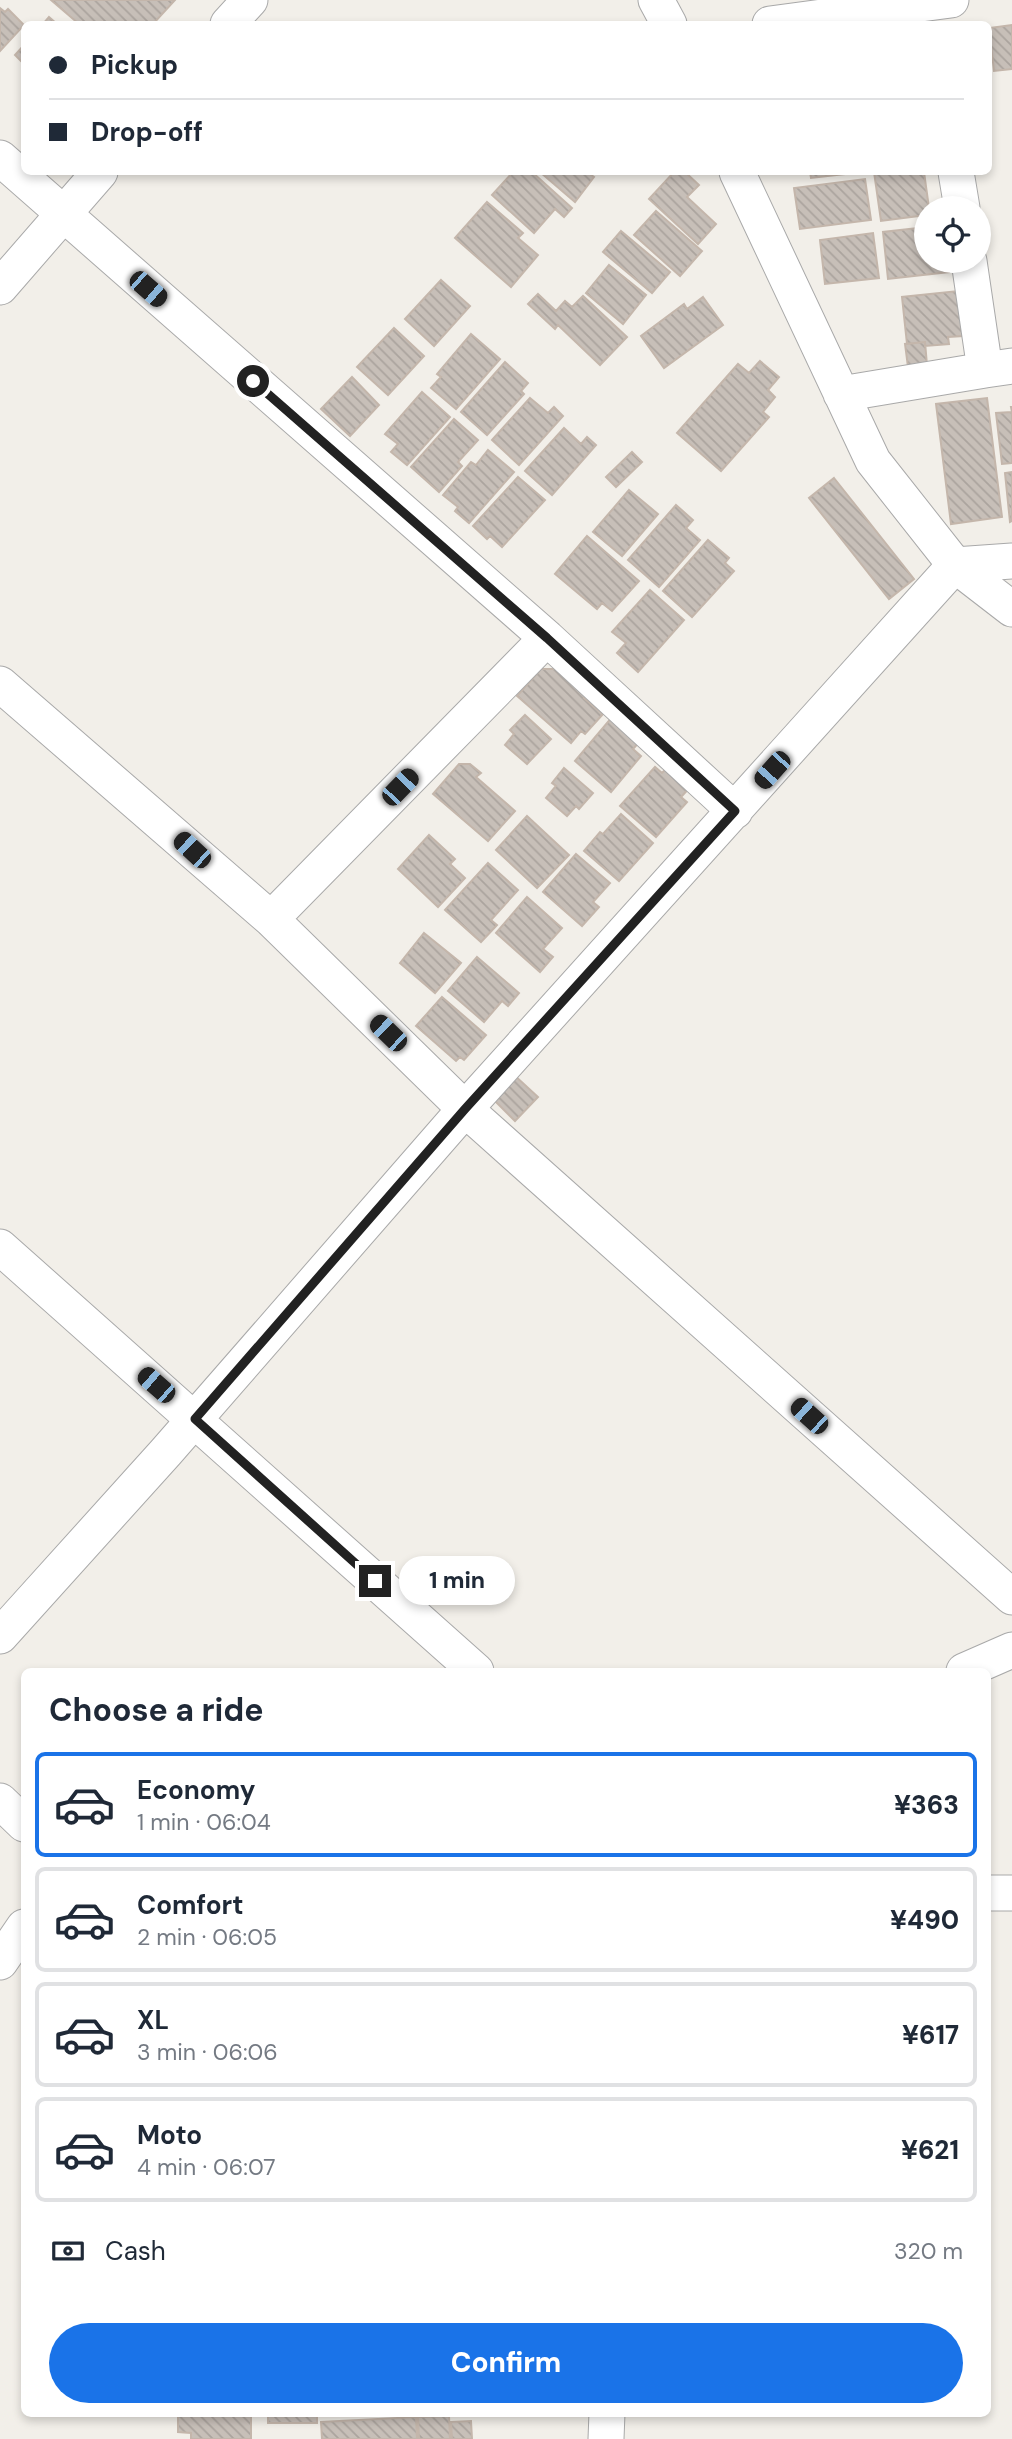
<!DOCTYPE html>
<meta charset="utf-8">
<style>
:root{--surface:#fff;--page:#f2f2f3;--text:#1f2937;--muted:#747a83;--line:#e0e1e3;--accent:#1a73e8}
body{margin:0;font-family:"DM Sans",sans-serif;background:var(--page);color:var(--text);height:100vh;display:flex;flex-direction:column;font-size:26px;white-space:nowrap}
*{box-sizing:border-box;margin:0}
p{font-size:23px;color:var(--muted)}
.icon{flex:none;width:38px;height:38px;fill:none;stroke:currentColor;stroke-width:2;stroke-linecap:round;stroke-linejoin:round}
.map{position:relative;flex:1;overflow:hidden}
.details{position:absolute;left:21px;top:1668px;width:970px;height:749px;display:flex;flex-direction:column;background:var(--surface);border-radius:10px;box-shadow:0 4px 10px #0003}
.details>*{flex:none}
.banner{position:absolute;left:21px;top:21px;width:971px;height:154px;border-radius:10px;box-shadow:0 4px 10px #0003;display:grid;align-content:center;height:154px;padding:0 28px;background:var(--surface)}
.controls{position:absolute;left:914px;top:196px;display:grid;gap:14px}
.controls a{display:grid;place-items:center;width:77px;height:77px;border-radius:50%;background:var(--surface);box-shadow:0 4px 10px #0003;font-size:35px}
.end{position:absolute;width:32px;height:32px;margin:-16px;border:9px solid #222;background:#fff;box-shadow:0 0 0 4px #fff}
.from{border-radius:50%}
.bubble{position:absolute;height:49px;border-radius:24px;background:var(--surface);box-shadow:0 4px 10px #0003;font-size:23px;font-weight:800;line-height:49px;text-align:center}
.car{position:absolute;width:21px;height:42px;margin:-21px -10px;border-radius:9px;box-shadow:0 0 5px 2px #0007;background:linear-gradient(#222 24%,#8ab4d8 0 40%,#222 0 76%,#8ab4d8 0 86%,#222 0)}
.banner b{display:flex;align-items:center;gap:24px;height:66px;font-size:26px}
.banner b+b{border-top:2px solid var(--line)}
.banner i{width:18px;height:18px;background:var(--text)}
ul{padding:0;list-style:none}
li{display:flex;align-items:center;gap:21px;height:105px;margin:0 14px 10px;padding:0 14px;border:4px solid var(--line);border-radius:10px}
li div{flex:1}
li b{display:block;font-size:26px}
li em{font-style:normal;font-weight:800}
li.active{border-color:var(--accent)}
li>.icon{width:63px;height:63px;stroke-width:1.5}
h2{padding:0 28px;font-size:32px;line-height:84px}
.pay{display:flex;align-items:center;gap:18px;height:77px;padding:0 28px;font-size:26px}
.pay p{margin-inline-start:auto}
.primary-button{display:flex;gap:14px;margin-top:auto;padding:14px 28px}
.primary-button a{flex:1;height:80px;border-radius:42px;background:var(--accent);color:#fff;font-size:28px;font-weight:800;line-height:80px;text-align:center}
.map>svg:first-child{display:block}
</style>
<div class="map">
<svg width="1012" height="2439" viewBox="0 0 1012 2439">
<defs>
<pattern id="building-back-hatch" width="6" height="6" patternUnits="userSpaceOnUse" patternTransform="scale(1.75)"><rect width="6" height="6" fill="#c7bfb8"/><path d="M-1 5l2 2M0 0l6 6M5-1l2 2" fill="none" stroke="#aba49e"/></pattern>
</defs>
<rect width="100%" height="100%" fill="#f2efe9"/>
<path fill="url(#building-back-hatch)" stroke="#c4b6ab" stroke-width="2" d="M 51,0 L 175,0 L 153,24 L 79,24 Z
M 0,8 L 5,12 L 8,9 L 24,25 L 0,51 Z
M 49,17 L 57,24 L 43,24 Z
M 1012,25 L 1012,69 L 994,71 L 989,28 Z
M 24,45 L 24,64 L 15,55 Z
M 513,172 L 532,172 L 572,208 L 564,217 L 555,209 L 534,233 L 492,195 Z
M 540,172 L 587,172 L 594,177 L 575,202 Z
M 674,172 L 685,172 L 699,185 L 687,197 L 716,224 L 698,244 L 649,199 Z
M 810,172 L 863,172 L 811,178 Z
M 874,172 L 924,172 L 929,208 L 926,208 L 926,215 L 881,221 Z
M 865,179 L 871,220 L 800,229 L 794,188 Z
M 487,202 L 523,233 L 518,238 L 538,255 L 511,287 L 455,238 Z
M 656,211 L 702,251 L 680,276 L 634,235 Z
M 926,227 L 926,261 L 948,261 L 949,272 L 888,279 L 883,232 Z
M 621,231 L 670,272 L 652,293 L 603,252 Z
M 873,233 L 879,278 L 825,284 L 820,240 Z
M 609,265 L 646,295 L 623,324 L 586,293 Z
M 441,280 L 470,306 L 434,346 L 405,319 Z
M 958,291 L 963,336 L 948,337 L 949,344 L 925,346 L 925,342 L 907,344 L 902,297 Z
M 538,294 L 556,311 L 565,301 L 572,307 L 583,296 L 627,337 L 600,365 L 558,325 L 555,329 L 528,304 Z
M 703,297 L 723,325 L 664,368 L 641,336 L 684,304 L 687,309 Z
M 394,328 L 424,356 L 388,395 L 357,367 Z
M 471,334 L 500,359 L 456,409 L 431,388 L 441,377 L 437,374 Z
M 925,342 L 927,365 L 908,367 L 905,344 Z
M 760,361 L 779,377 L 768,390 L 775,397 L 763,412 L 769,417 L 721,471 L 677,433 L 738,364 L 749,373 Z
M 505,362 L 528,383 L 521,391 L 524,394 L 487,435 L 461,412 Z
M 352,377 L 379,405 L 350,436 L 321,409 Z
M 422,392 L 450,417 L 407,465 L 391,452 L 398,444 L 385,434 Z
M 530,398 L 548,413 L 554,407 L 563,416 L 519,465 L 492,440 Z
M 987,398 L 1002,517 L 951,524 L 936,404 Z
M 1011,407 L 1012,407 L 1012,463 L 1002,464 L 996,413 L 1012,412 Z
M 454,419 L 478,440 L 458,462 L 462,466 L 439,492 L 411,467 Z
M 564,428 L 581,444 L 587,437 L 596,445 L 552,495 L 525,471 Z
M 488,450 L 514,472 L 469,523 L 455,511 L 458,507 L 443,495 L 471,462 L 476,465 Z
M 632,452 L 642,462 L 616,487 L 606,477 Z
M 1012,472 L 1012,521 L 1010,522 L 1005,473 Z
M 518,477 L 545,500 L 502,547 L 490,536 L 487,539 L 473,526 Z
M 834,478 L 914,579 L 889,599 L 809,498 Z
M 629,490 L 658,514 L 622,556 L 593,532 Z
M 676,505 L 693,520 L 686,528 L 700,540 L 659,587 L 628,560 Z
M 587,536 L 639,581 L 612,611 L 602,603 L 597,609 L 555,574 Z
M 708,540 L 729,558 L 725,563 L 734,571 L 692,617 L 663,591 Z
M 650,590 L 684,620 L 638,672 L 617,653 L 626,643 L 612,632 Z
M 541,669 L 561,669 L 588,693 L 584,698 L 603,714 L 585,734 L 581,731 L 571,743 L 517,696 Z
M 525,715 L 551,739 L 527,764 L 505,745 L 514,734 L 510,730 Z
M 613,716 L 641,740 L 633,749 L 641,756 L 611,792 L 575,761 Z
M 459,764 L 470,764 L 481,773 L 476,777 L 515,811 L 488,841 L 433,794 Z
M 671,764 L 693,784 L 681,797 L 687,802 L 656,837 L 620,806 L 655,767 L 662,773 Z
M 564,768 L 593,793 L 579,809 L 576,806 L 567,816 L 546,798 L 556,786 L 552,783 Z
M 621,814 L 653,843 L 619,881 L 584,851 L 600,832 L 603,834 Z
M 527,816 L 569,855 L 537,888 L 496,850 Z
M 429,835 L 455,859 L 450,864 L 465,878 L 438,907 L 398,869 Z
M 576,854 L 610,883 L 593,902 L 599,907 L 582,926 L 543,892 Z
M 488,863 L 518,890 L 491,920 L 497,925 L 481,942 L 445,910 Z
M 527,897 L 562,928 L 543,949 L 553,957 L 540,972 L 496,933 Z
M 424,933 L 461,963 L 435,993 L 400,963 Z
M 477,957 L 519,993 L 508,1006 L 502,1001 L 484,1022 L 448,991 Z
M 442,997 L 486,1035 L 464,1060 L 460,1057 L 456,1061 L 416,1026 Z
M 513,1074 L 538,1097 L 515,1121 L 491,1097 Z
M 178,2413 L 251,2413 L 251,2439 L 191,2439 L 191,2433 L 178,2432 Z
M 268,2413 L 317,2413 L 317,2423 L 268,2423 Z
M 449,2416 L 450,2439 L 419,2439 L 418,2417 Z
M 416,2417 L 417,2439 L 322,2439 L 321,2422 Z
M 471,2421 L 472,2439 L 452,2439 L 451,2422 Z"/>
<g fill="none" stroke-linecap="round" stroke-linejoin="round">
<defs>
<path id="street" d="M 656,0 L 669,24
M 228,24 L 250,0
M 770,24 L 951,0
M 0,158 L 547,638 L 735,811
M 737,172 L 873,461 L 955,565 L 1012,609
M 956,172 L 962,208
M 969,261 L 985,370 L 1012,366
M 0,287 L 100,172
M 841,394 L 985,370
M 0,684 L 271,919 L 465,1109 L 1012,1597
M 271,919 L 547,638
M 0,1247 L 476,1671
M 0,1636 L 166,1452 L 465,1109 L 955,565 L 1012,561
M 964,1671 L 1012,1650
M 0,1801 L 24,1824
M 987,1893 L 1012,1893
M 0,1962 L 24,1927
M 606,2439 L 607,2413"/>
</defs>
<use href="#street" stroke="#a9a9a9" stroke-width="37"/>
<use href="#street" stroke="#fff" stroke-width="35"/>
</g>
<g fill="none" stroke-linecap="round" stroke-linejoin="round">
<path stroke="#222" stroke-width="9" d="M 253,381 L 547,638 L 735,811 L 465,1109 L 195,1419 L 375,1581"/>
</g>
</svg>
<div class="controls">
<a><svg class="icon" aria-label="locate" viewBox="0 0 24 24"><circle cx="12" cy="12" r="6"/><path d="M12 2v4M12 18v4M2 12h4M18 12h4"/></svg></a>
</div>
<i class="end from" style="left:253px;top:381px"></i>
<i class="end" style="left:375px;top:1581px"></i>
<div class="bubble" style="left:399px;top:1556px;width:116px">1 min</div>
<i class="car" style="left:148px;top:289px;rotate:131deg"></i>
<i class="car" style="left:772px;top:770px;rotate:222deg"></i>
<i class="car" style="left:400px;top:787px;rotate:44deg"></i>
<i class="car" style="left:192px;top:850px;rotate:313deg"></i>
<i class="car" style="left:388px;top:1033px;rotate:314deg"></i>
<i class="car" style="left:156px;top:1385px;rotate:311deg"></i>
<i class="car" style="left:809px;top:1416px;rotate:312deg"></i>
<div class="banner">
<b><i class="from"></i>Pickup</b>
<b><i></i>Drop-off</b>
</div>
<section class="details">
<h2>Choose a ride</h2>
<ul>
<li class="active"><svg class="icon" aria-label="car" viewBox="0 0 24 24"><path d="M5 17H2v-5l4-1 3-4h7l3 4 3 1v5h-3M9 17h6M6 11h13"/><circle cx="7" cy="17" r="2"/><circle cx="17" cy="17" r="2"/></svg><div><b>Economy</b><p>1 min · 06:04</p></div><em>¥363</em></li>
<li><svg class="icon" aria-label="car" viewBox="0 0 24 24"><path d="M5 17H2v-5l4-1 3-4h7l3 4 3 1v5h-3M9 17h6M6 11h13"/><circle cx="7" cy="17" r="2"/><circle cx="17" cy="17" r="2"/></svg><div><b>Comfort</b><p>2 min · 06:05</p></div><em>¥490</em></li>
<li><svg class="icon" aria-label="car" viewBox="0 0 24 24"><path d="M5 17H2v-5l4-1 3-4h7l3 4 3 1v5h-3M9 17h6M6 11h13"/><circle cx="7" cy="17" r="2"/><circle cx="17" cy="17" r="2"/></svg><div><b>XL</b><p>3 min · 06:06</p></div><em>¥617</em></li>
<li><svg class="icon" aria-label="car" viewBox="0 0 24 24"><path d="M5 17H2v-5l4-1 3-4h7l3 4 3 1v5h-3M9 17h6M6 11h13"/><circle cx="7" cy="17" r="2"/><circle cx="17" cy="17" r="2"/></svg><div><b>Moto</b><p>4 min · 06:07</p></div><em>¥621</em></li>
</ul>
<div class="pay"><svg class="icon" aria-label="cash" viewBox="0 0 24 24"><path d="M3 7h18v10H3z"/><circle cx="12" cy="12" r="2"/></svg>Cash<p>320 m</p></div>
<div class="primary-button"><a>Confirm</a></div>
</section>
</div>
